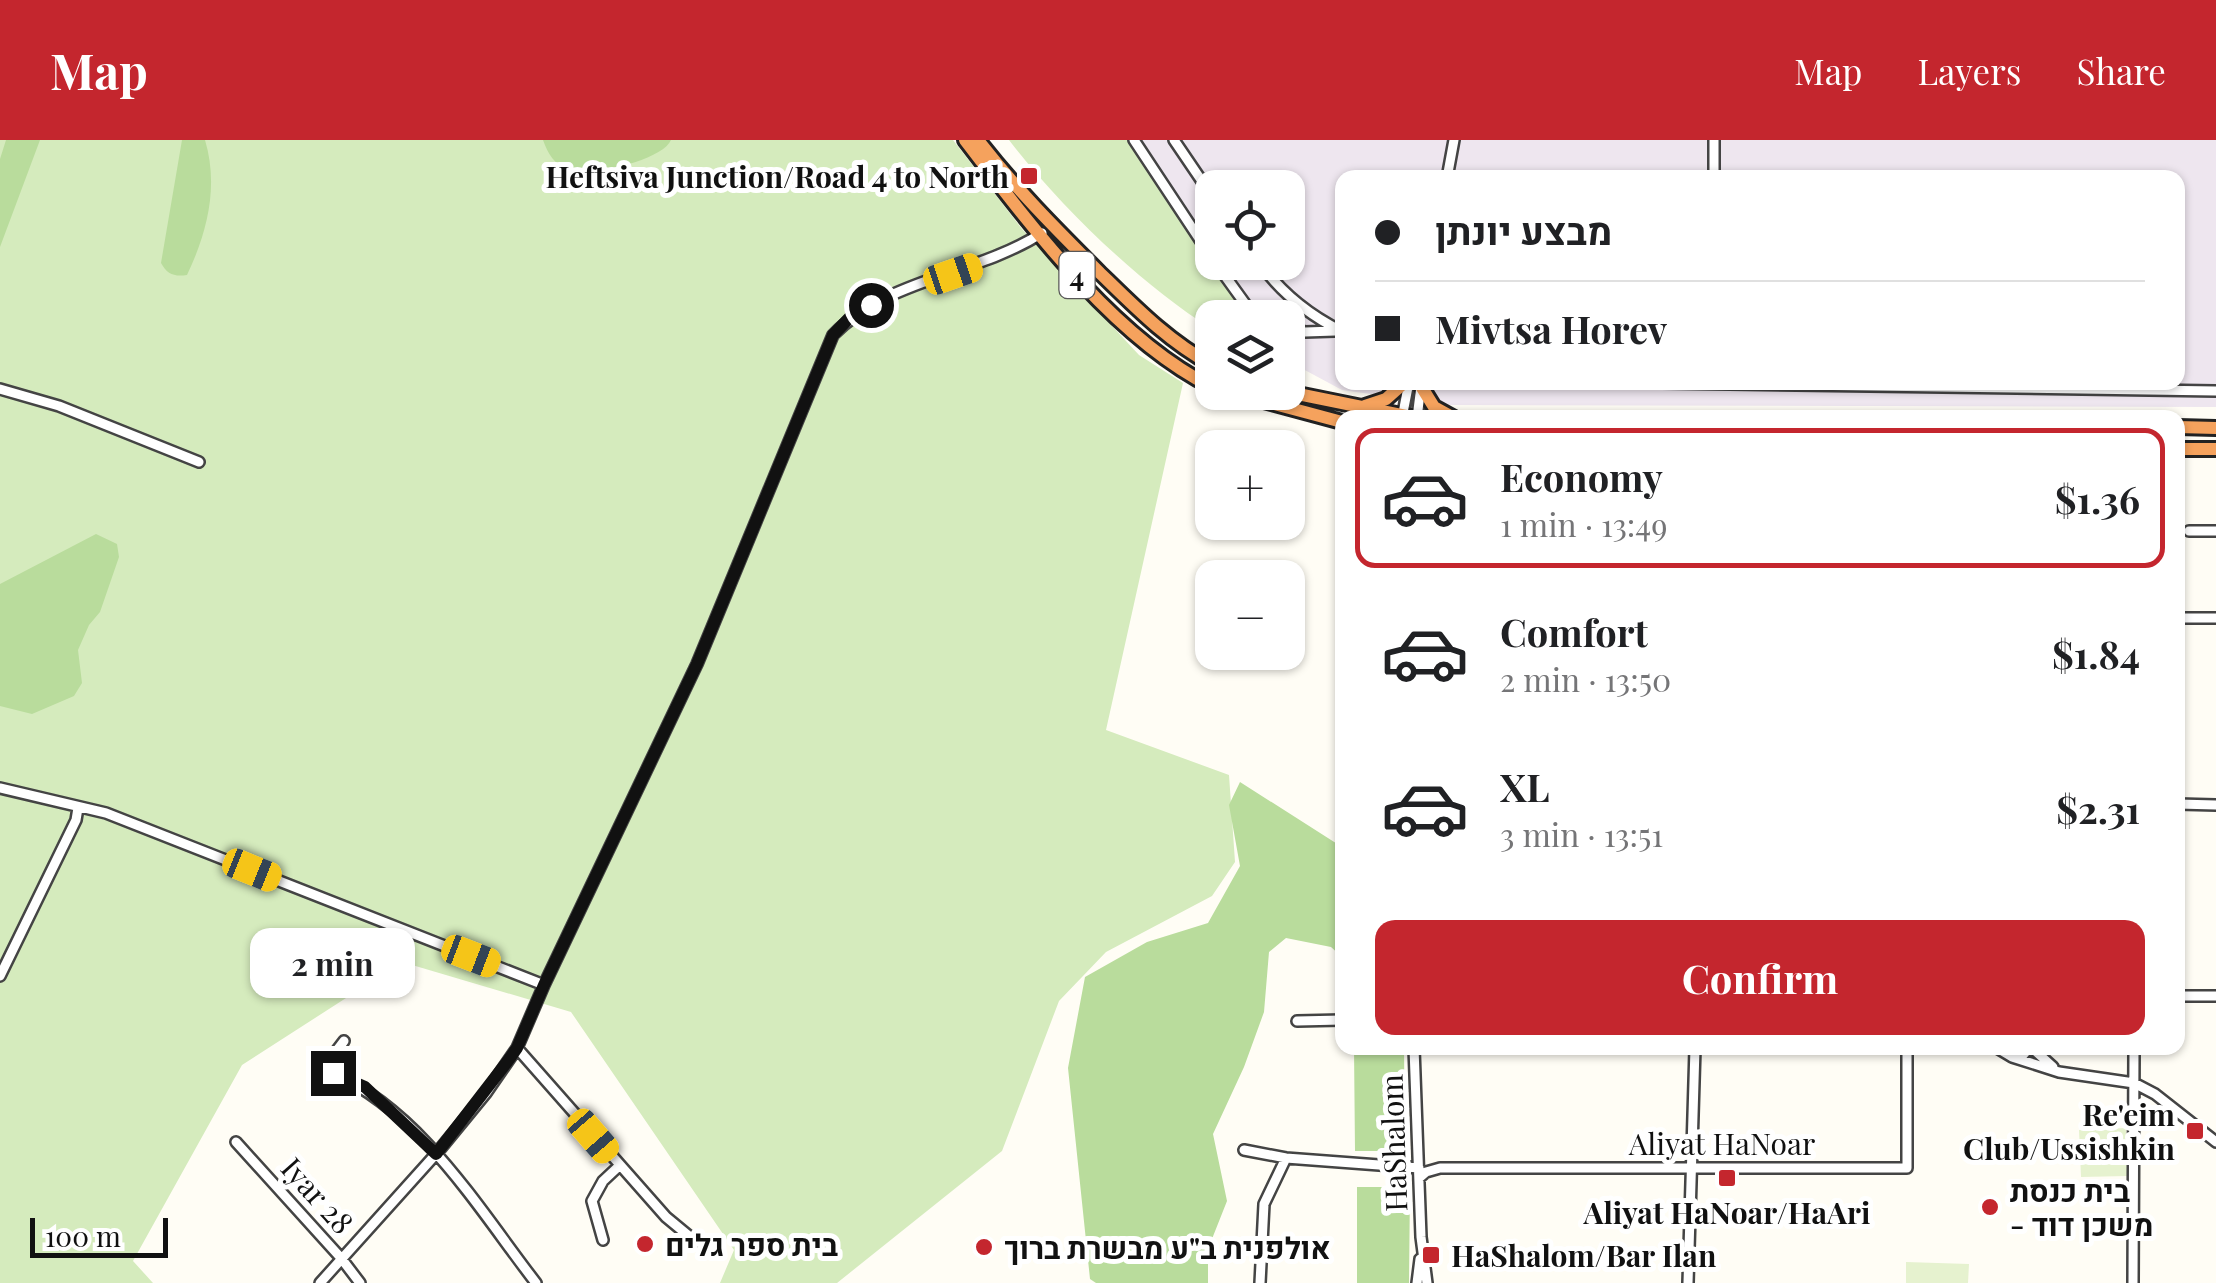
<!DOCTYPE html>
<meta charset="utf-8">
<style>
:root{--surface:#fff;--page:#f2f2f2;--text:#202124;--muted:#757577;--line:#e0e0e0;--accent:#c4262e}
body{margin:0;font-family:"Playfair Display",Heebo,serif;background:var(--page);color:var(--text);height:100vh;display:flex;flex-direction:column;font-size:38px;white-space:nowrap}
*{box-sizing:border-box;margin:0}
p{font-size:32px;color:var(--muted)}
.icon{flex:none;width:55px;height:55px;fill:none;stroke:currentColor;stroke-width:2;stroke-linecap:round;stroke-linejoin:round}
.map{position:relative;flex:1;overflow:hidden}
.drawer{position:absolute;left:1335px;top:270px;width:850px;height:645px;display:flex;flex-direction:column;background:var(--surface);border-radius:20px;box-shadow:0 2px 8px #0004}
.drawer>*{flex:none}
.hud{position:absolute;left:1335px;top:30px;width:850px;height:220px;border-radius:20px;box-shadow:0 2px 8px #0004;display:grid;align-content:center;height:220px;padding:0 40px;background:var(--surface)}
.fabs{position:absolute;left:1195px;top:30px;display:grid;gap:20px}
.fabs a{display:grid;place-items:center;width:110px;height:110px;border-radius:20px;background:var(--surface);box-shadow:0 2px 8px #0004;font-size:50px}
.scale{position:absolute;left:30px;bottom:25px;width:138px;box-sizing:border-box;padding-left:10px;border:5px solid #111;border-top:0;font-size:28px;line-height:35px;white-space:nowrap;color:#111;-webkit-text-stroke:8px #fff;paint-order:stroke}
.end{position:absolute;width:45px;height:45px;margin:-22px;border:12px solid #111;background:#fff;box-shadow:0 0 0 5px #fff}
.from{border-radius:50%}
.bubble{position:absolute;height:70px;border-radius:20px;background:var(--surface);box-shadow:0 2px 8px #0004;font-size:32px;font-weight:700;line-height:70px;text-align:center}
.car{position:absolute;width:30px;height:60px;margin:-30px -15px;border-radius:12px;box-shadow:0 0 8px 2px #0007;background:linear-gradient(#f5c518 24%,#345 0 40%,#f5c518 0 76%,#345 0 86%,#f5c518 0)}
.hud b{display:flex;align-items:center;gap:35px;height:95px;font-size:38px}
.hud b+b{border-top:2px solid var(--line)}
.hud i{width:25px;height:25px;background:var(--text)}
ul{padding:18px 0 0;list-style:none}
li{display:flex;align-items:center;gap:30px;height:140px;margin:0 20px 15px;padding:0 20px;border:5px solid transparent;border-radius:20px}
li div{flex:1}
li b{display:block;font-size:38px}
li em{font-style:normal;font-weight:700}
li.active{border-color:var(--accent)}
li>.icon{width:90px;height:90px;stroke-width:1.5}
.cta{display:flex;gap:20px;margin-top:auto;padding:20px 40px}
.cta a{flex:1;height:115px;border-radius:20px;background:var(--accent);color:#fff;font-size:40px;font-weight:700;line-height:115px;text-align:center}
header{display:flex;align-items:center;gap:60px;box-sizing:border-box;height:140px;padding:0 50px;background:var(--accent);color:#fff}
header strong{font-size:48px}
nav{display:flex;gap:55px;margin-inline-start:auto;font-size:35px}
.map>svg:first-child{display:block}
</style>
<header>
<strong>Map</strong>
<nav><a>Map</a><a>Layers</a><a>Share</a></nav>
</header>
<div class="map">
<svg width="2216" height="1143" viewBox="0 0 2216 1143">
<rect width="100%" height="100%" fill="#fffdf5"/>
<path fill="#eee6ef" fill-rule="evenodd" d="M 1139,0 L 2216,0 L 2216,267 L 1448,265 L 1342,250 L 1288,221 L 1288,178 L 1259,177 L 1222,123 L 1288,122 L 1288,48 L 1212,48 L 1212,109 ZM 1342,38 L 2178,38 L 2178,242 L 1342,242 Z"/>
<path fill="#d5ebbd" d="M 0,0 L 953,0 L 1022,89 L 1139,215 L 1183,243 L 1106,590 L 1229,635 L 1235,722 L 1212,756 L 1106,812 L 1059,861 L 1002,1011 L 837,1143 L 720,1143 L 734,1110 L 571,872 L 402,822 L 242,925 L 133,1121 L 153,1143 L 0,1143 Z
M 1009,0 L 1129,0 L 1246,177 L 1212,178 L 1212,189 C 1141,145 1060,66 1009,0 Z"/>
<path fill="#b9dc9c" d="M 6,0 L 40,0 L 0,107 L 0,19 Z
M 182,0 L 205,0 C 219,47 207,93 187,135 C 174,137 167,134 161,123 Z
M 543,0 L 671,0 C 663,20 588,38 568,30 C 554,24 548,14 543,0 Z
M 96,394 L 117,404 L 119,417 L 100,472 L 89,485 L 78,510 L 82,543 L 74,556 L 32,574 L 0,566 L 0,444 Z
M 1240,642 L 1342,707 L 1342,817 L 1331,807 L 1286,798 L 1269,812 L 1264,872 L 1244,927 L 1213,994 L 1227,1061 L 1208,1109 L 1208,1143 L 1096,1143 L 1090,1139 L 1068,928 L 1085,837 L 1147,802 L 1208,783 L 1240,726 L 1229,665 Z
M 1354,908 L 1404,908 L 1405,1011 L 1355,1011 Z
M 1357,1047 L 1410,1047 L 1409,1143 L 1357,1143 Z"/>
<path fill="#e6f2cf" d="M 2126,988 L 2127,1036 L 2081,1037 L 2079,990 Z
M 1906,1122 L 1969,1124 L 1968,1143 L 1906,1143 Z"/>
<g fill="none" stroke-linecap="round" stroke-linejoin="round">
<defs>
<path id="minor" d="M 1134,0 L 1212,118
M 1174,0 L 1212,56
M 1714,0 L 1714,38
M 1447,38 L 1454,0
M 1215,122 L 1246,165 L 1264,178
M 1259,122 C 1281,153 1307,174 1341,191
M 1288,187 L 1305,192 L 1335,191
M 1595,242 L 2216,251
M 0,249 L 59,266 L 199,322
M 1402,278 L 1409,242
M 1417,278 L 1421,246
M 2189,391 L 2216,391
M 2178,478 L 2216,478
M 0,648 L 106,673 L 544,845
M 2178,664 L 2216,665
M 0,836 L 76,680 L 78,668
M 2178,856 L 2216,856
M 1297,881 L 1342,880
M 344,901 L 328,922 L 333,933 C 422,973 478,1068 536,1143
M 517,908 L 666,1077 L 695,1101
M 1414,908 L 1421,1097 L 1427,1143
M 1997,908 L 2012,917 L 2023,915 L 2029,908
M 2032,908 L 2053,927
M 2012,917 L 2059,932 L 2134,943 L 2155,954 L 2216,1002
M 236,1002 L 341,1118 L 360,1143
M 1244,1010 L 1286,1018 L 1419,1028
M 1419,1038 L 1426,1032 L 1440,1028 L 1907,1028 L 1907,908
M 603,1100 L 592,1061 L 603,1041 L 619,1026
M 320,1143 L 436,1014 L 486,953 L 517,908 L 544,845 L 697,524 L 833,195 C 888,138 976,135 1042,93
M 1260,1143 L 1264,1064 L 1286,1018
M 1417,1143 L 1420,1119
M 1688,1143 L 1695,908
M 2133,1143 L 2134,908"/>
<path id="highway" d="M 965,0 C 1031,86 1114,198 1212,247
M 978,0 C 1015,48 1056,89 1099,132 C 1135,167 1168,201 1212,225
M 1421,246 L 1434,267 L 1454,278
M 1230,252 L 1342,282
M 1288,252 L 1416,278
M 1365,266 L 1386,259 L 1405,242
M 2178,287 L 2216,288
M 2178,309 L 2216,309"/>
</defs>
<use href="#minor" stroke="#444" stroke-width="14"/>
<use href="#highway" stroke="#222" stroke-width="18"/>
<use href="#minor" stroke="#fff" stroke-width="9"/>
<use href="#highway" stroke="#f5a25d" stroke-width="12"/>
</g>
<g fill="none" stroke-linecap="round" stroke-linejoin="round">
<path stroke="#111" stroke-width="12" d="M 333,933 L 365,947 L 436,1014 L 507,922 L 517,908 L 544,845 L 697,524 L 833,195 L 853,174 L 871,165"/>
</g>
<g fill="#c4262e" stroke="#fff" stroke-width="4">
<rect x="1019" y="26" width="20" height="20" rx="5"/>
<rect x="2185" y="981" width="20" height="20" rx="5"/>
<rect x="1717" y="1028" width="20" height="20" rx="5"/>
<circle cx="1990" cy="1067" r="10"/>
<circle cx="645" cy="1104" r="10"/>
<circle cx="984" cy="1107" r="10"/>
<rect x="1421" y="1105" width="20" height="20" rx="5"/>
</g>
<g text-anchor="middle" dominant-baseline="central" stroke-width="10" stroke-linejoin="round" paint-order="stroke">
<rect fill="#fff" stroke="#585858" stroke-width="2.5" x="1059.5" y="112" width="35" height="46" rx="8"/>
<g font-size="28" font-weight="bold" fill="#111">
<text x="1077" y="135">4</text>
</g>
<g font-size="30" font-weight="bold" fill="#111" stroke="#fff" text-anchor="start">
<text x="1009" y="36" text-anchor="end">Heftsiva Junction/Road 4 to North</text>
<text x="2175" y="974" text-anchor="end">Re'eim<tspan x="2175" dy="34">Club/Ussishkin</tspan></text>
<text x="2010" y="1050">בית כנסת<tspan x="2010" dy="34">- משכן דוד</tspan></text>
<text x="1727" y="1072" text-anchor="middle">Aliyat HaNoar/HaAri</text>
<text x="665" y="1104">בית ספר גלים</text>
<text x="1004" y="1107">אולפנית ב"ע מבשרת ברוך</text>
<text x="1451" y="1115">HaShalom/Bar Ilan</text>
</g>
<g font-size="30" fill="#111" stroke="#fff">
<text transform="translate(1393 1003) rotate(-92)">HaShalom</text>
<text x="1722" y="1003">Aliyat HaNoar</text>
<text transform="translate(318 1055) rotate(48)">Iyar 28</text>
</g>
</g>
</svg>
<div class="fabs">
<a><svg class="icon" aria-label="locate" viewBox="0 0 24 24"><circle cx="12" cy="12" r="6"/><path d="M12 2v4M12 18v4M2 12h4M18 12h4"/></svg></a>
<a><svg class="icon" aria-label="layers" viewBox="0 0 24 24"><path d="M12 4l9 5-9 5-9-5zM3 14l9 5 9-5"/></svg></a>
<a>+</a>
<a>−</a>
</div>
<div class="scale">100 m</div>
<i class="end from" style="left:871px;top:165px"></i>
<i class="end" style="left:333px;top:933px"></i>
<div class="bubble" style="left:250px;top:788px;width:165px">2 min</div>
<i class="car" style="left:953px;top:134px;rotate:71deg"></i>
<i class="car" style="left:252px;top:730px;rotate:112deg"></i>
<i class="car" style="left:471px;top:816px;rotate:111deg"></i>
<i class="car" style="left:593px;top:996px;rotate:139deg"></i>
<div class="hud">
<b><i class="from"></i>מבצע יונתן</b>
<b><i></i>Mivtsa Horev</b>
</div>
<section class="drawer">
<ul>
<li class="active"><svg class="icon" aria-label="car" viewBox="0 0 24 24"><path d="M5 17H2v-5l4-1 3-4h7l3 4 3 1v5h-3M9 17h6M6 11h13"/><circle cx="7" cy="17" r="2"/><circle cx="17" cy="17" r="2"/></svg><div><b>Economy</b><p>1 min · 13:49</p></div><em>$1.36</em></li>
<li><svg class="icon" aria-label="car" viewBox="0 0 24 24"><path d="M5 17H2v-5l4-1 3-4h7l3 4 3 1v5h-3M9 17h6M6 11h13"/><circle cx="7" cy="17" r="2"/><circle cx="17" cy="17" r="2"/></svg><div><b>Comfort</b><p>2 min · 13:50</p></div><em>$1.84</em></li>
<li><svg class="icon" aria-label="car" viewBox="0 0 24 24"><path d="M5 17H2v-5l4-1 3-4h7l3 4 3 1v5h-3M9 17h6M6 11h13"/><circle cx="7" cy="17" r="2"/><circle cx="17" cy="17" r="2"/></svg><div><b>XL</b><p>3 min · 13:51</p></div><em>$2.31</em></li>
</ul>
<div class="cta"><a>Confirm</a></div>
</section>
</div>
